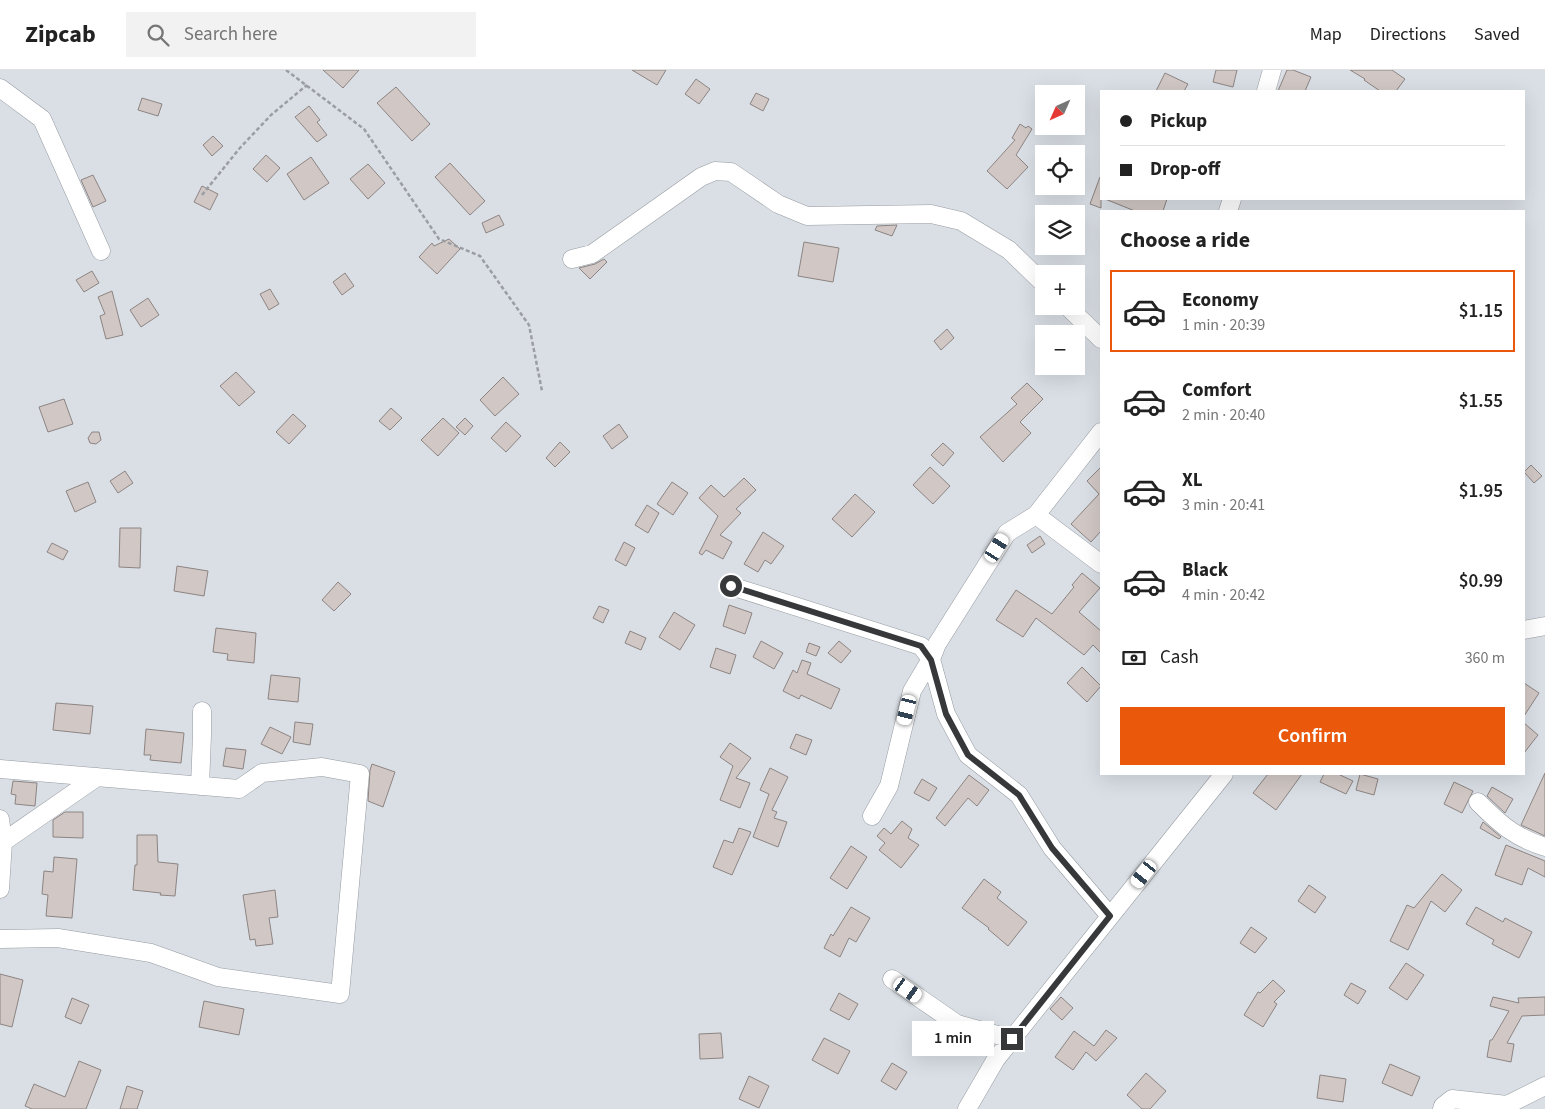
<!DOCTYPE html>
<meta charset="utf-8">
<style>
:root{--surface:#fff;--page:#f2f2f2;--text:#222;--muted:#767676;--line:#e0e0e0;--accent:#ea580c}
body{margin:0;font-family:"Source Sans 3",sans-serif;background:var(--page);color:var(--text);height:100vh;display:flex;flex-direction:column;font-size:19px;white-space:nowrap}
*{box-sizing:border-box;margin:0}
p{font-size:16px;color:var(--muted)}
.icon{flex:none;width:28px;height:28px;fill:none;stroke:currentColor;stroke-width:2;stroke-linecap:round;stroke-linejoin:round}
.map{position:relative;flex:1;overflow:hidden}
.drawer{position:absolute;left:1100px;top:140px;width:425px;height:565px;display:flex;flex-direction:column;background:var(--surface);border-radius:0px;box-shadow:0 5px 20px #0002}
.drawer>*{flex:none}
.guide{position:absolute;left:1100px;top:20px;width:425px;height:110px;border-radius:0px;box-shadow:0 5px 20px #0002;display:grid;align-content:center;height:110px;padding:0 20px;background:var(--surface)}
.needle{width:32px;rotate:225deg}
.tools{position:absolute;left:1035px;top:15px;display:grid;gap:10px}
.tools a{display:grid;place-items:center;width:50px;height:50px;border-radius:0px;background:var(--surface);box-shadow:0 5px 20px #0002;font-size:25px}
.end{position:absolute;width:22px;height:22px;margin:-11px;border:6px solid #36383a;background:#fff;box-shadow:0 0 0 2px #fff}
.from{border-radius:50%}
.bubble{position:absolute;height:35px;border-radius:0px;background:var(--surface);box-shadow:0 5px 20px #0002;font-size:16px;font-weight:600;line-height:35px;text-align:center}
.car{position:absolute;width:15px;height:30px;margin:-15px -8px;border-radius:6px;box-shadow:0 0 4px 1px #0007;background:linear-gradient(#fff 24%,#345 0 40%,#fff 0 76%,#345 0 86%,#fff 0)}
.guide b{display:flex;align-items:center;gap:18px;height:48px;font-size:19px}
.guide b+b{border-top:1px solid var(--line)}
.guide i{width:12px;height:12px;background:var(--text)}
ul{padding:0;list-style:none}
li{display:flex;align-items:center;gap:15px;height:82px;margin:0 10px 8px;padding:0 10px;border:2px solid transparent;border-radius:0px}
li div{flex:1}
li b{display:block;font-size:19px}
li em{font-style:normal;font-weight:600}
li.selected{border-color:var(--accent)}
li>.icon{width:45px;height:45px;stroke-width:1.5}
h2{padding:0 20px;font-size:22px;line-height:60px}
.pay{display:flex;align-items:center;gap:12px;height:55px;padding:0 20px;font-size:19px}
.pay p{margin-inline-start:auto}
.primary-button{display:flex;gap:10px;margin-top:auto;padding:10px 20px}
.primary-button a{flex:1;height:58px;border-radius:0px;background:var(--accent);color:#fff;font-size:20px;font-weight:600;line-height:58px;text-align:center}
header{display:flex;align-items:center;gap:30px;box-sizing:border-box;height:70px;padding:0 25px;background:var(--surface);border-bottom:1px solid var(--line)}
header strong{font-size:24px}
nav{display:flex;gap:28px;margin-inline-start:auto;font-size:18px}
.search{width:350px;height:45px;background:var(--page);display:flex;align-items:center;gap:12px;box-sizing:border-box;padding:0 18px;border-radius:0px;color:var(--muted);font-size:19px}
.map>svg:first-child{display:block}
</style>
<header>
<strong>Zipcab</strong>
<div class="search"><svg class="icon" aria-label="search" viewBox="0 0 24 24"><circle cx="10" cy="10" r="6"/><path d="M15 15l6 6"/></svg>Search here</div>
<nav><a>Map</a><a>Directions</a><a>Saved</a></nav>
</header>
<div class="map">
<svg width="1545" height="1039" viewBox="0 0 1545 1039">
<rect width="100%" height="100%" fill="#dadfe6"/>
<path fill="#d1c8c5" stroke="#8c8482" d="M 323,0 L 359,0 L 343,18 Z
M 632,0 L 666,0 L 657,15 Z
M 1216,0 L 1237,0 L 1233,17 L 1213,12 Z
M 1287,0 L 1293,0 L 1311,7 L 1305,21 L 1278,21 Z
M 1350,0 L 1392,0 L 1405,9 L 1396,21 L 1380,21 L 1364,10 L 1365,9 Z
M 1165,3 L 1188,14 L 1184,21 L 1156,21 Z
M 696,9 L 710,19 L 699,34 L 685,24 Z
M 396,17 L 430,54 L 412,71 L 377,33 Z
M 756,23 L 769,29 L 763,41 L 750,34 Z
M 142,28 L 162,34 L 158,46 L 138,40 Z
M 309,36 L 320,50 L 317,52 L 327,65 L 317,72 L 295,47 Z
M 1020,54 L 1026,58 L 1028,56 L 1032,59 L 1016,85 L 1028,97 L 1007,119 L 987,101 L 1015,70 L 1012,68 Z
M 213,66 L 223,76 L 212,86 L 203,75 Z
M 266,85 L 280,98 L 267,112 L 253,99 Z
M 311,87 L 329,113 L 304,130 L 287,104 Z
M 450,93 L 485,131 L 470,145 L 435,107 Z
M 368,94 L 385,113 L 368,129 L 350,109 Z
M 93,105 L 106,131 L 93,137 L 81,110 Z
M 1100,107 L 1101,107 L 1101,138 L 1090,134 Z
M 202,116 L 218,124 L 210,140 L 194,132 Z
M 1105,129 L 1167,129 L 1163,141 L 1135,141 Z
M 499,145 L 504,155 L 486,163 L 482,153 Z
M 897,155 L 892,166 L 875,160 L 877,156 Z
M 449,169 L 460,179 L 437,204 L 419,187 L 432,173 L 434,176 Z
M 804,172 L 839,178 L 833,212 L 798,206 Z
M 604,189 L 607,192 L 590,209 L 579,198 L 595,194 Z
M 92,201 L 99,213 L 84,222 L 76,210 Z
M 345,203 L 354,216 L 342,225 L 333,212 Z
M 270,219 L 279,234 L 269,240 L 260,224 Z
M 112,221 L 123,265 L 106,269 L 100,246 L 105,244 L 98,227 Z
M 148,228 L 159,245 L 141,257 L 130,240 Z
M 947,259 L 954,268 L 941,280 L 934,271 Z
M 236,302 L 255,322 L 239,336 L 220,316 Z
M 503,307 L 519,324 L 495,346 L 480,330 Z
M 1027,313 L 1043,329 L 1020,352 L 1031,363 L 1003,392 L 980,367 L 1017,334 L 1011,328 Z
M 64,329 L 73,354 L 48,362 L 39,337 Z
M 391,338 L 402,348 L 390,360 L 379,351 Z
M 293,344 L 306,356 L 289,374 L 276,362 Z
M 443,348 L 459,363 L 438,386 L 421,370 Z
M 465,348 L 473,356 L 465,365 L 456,357 Z
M 506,352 L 521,366 L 506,382 L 491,368 Z
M 619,354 L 628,367 L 612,379 L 603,366 Z
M 92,362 L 99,362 L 101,370 L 96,374 L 90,373 L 88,368 Z
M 560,372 L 570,382 L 555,397 L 546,388 Z
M 943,373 L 954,383 L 943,396 L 931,385 Z
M 1531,395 L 1542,406 L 1534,413 L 1524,402 Z
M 930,397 L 950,416 L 933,434 L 913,415 Z
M 1101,397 L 1101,461 L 1091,472 L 1071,454 L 1099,424 L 1087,411 Z
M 125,401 L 133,413 L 118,423 L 110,411 Z
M 744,408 L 756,420 L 736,439 L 741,443 L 720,465 L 732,472 L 723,489 L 706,480 L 702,485 L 699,483 L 718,446 L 699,428 L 711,415 L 724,427 Z
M 88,412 L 96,432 L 75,442 L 66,421 Z
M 672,412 L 688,423 L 673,445 L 657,434 Z
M 855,424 L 875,442 L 852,467 L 832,449 Z
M 647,435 L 659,443 L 648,463 L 635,455 Z
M 120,458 L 141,458 L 140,498 L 119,497 Z
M 763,462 L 784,476 L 771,494 L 765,490 L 758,502 L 744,494 Z
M 1040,466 L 1045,474 L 1032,483 L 1027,475 Z
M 624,472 L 635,478 L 626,496 L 615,490 Z
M 52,473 L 68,481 L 63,490 L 47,482 Z
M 177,496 L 208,501 L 204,526 L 174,521 Z
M 1082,503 L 1100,518 L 1079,542 L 1101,561 L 1101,583 L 1093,575 L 1084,585 L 1036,548 L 1023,567 L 996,550 L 1016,520 L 1052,544 L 1074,517 L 1072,515 Z
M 338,512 L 351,524 L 334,541 L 322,530 Z
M 729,535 L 752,543 L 745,564 L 723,556 Z
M 599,536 L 609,540 L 603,553 L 593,548 Z
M 674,542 L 695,555 L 680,580 L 659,567 Z
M 216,558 L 256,563 L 254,593 L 227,590 L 228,584 L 213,582 Z
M 630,561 L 646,568 L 641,580 L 625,573 Z
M 761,571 L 783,583 L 774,599 L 753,587 Z
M 839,571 L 851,581 L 841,593 L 828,583 Z
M 809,573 L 820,577 L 816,586 L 806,582 Z
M 716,578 L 736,585 L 730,604 L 710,597 Z
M 802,590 L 811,593 L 807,604 L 840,619 L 831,639 L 801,625 L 799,629 L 783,621 L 793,600 L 797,603 Z
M 1082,597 L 1101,616 L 1087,632 L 1067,613 Z
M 271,605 L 300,608 L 298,632 L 268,629 Z
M 1524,613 L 1539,623 L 1524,646 Z
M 56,633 L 93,636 L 90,664 L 53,660 Z
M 295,652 L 313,654 L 310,675 L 293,672 Z
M 1524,653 L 1538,665 L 1524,683 Z
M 270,657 L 291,667 L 282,684 L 261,674 Z
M 146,659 L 184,663 L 181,693 L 150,690 L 151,685 L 144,685 Z
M 796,664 L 812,670 L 806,685 L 790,678 Z
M 730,673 L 751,688 L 736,708 L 750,713 L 740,738 L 720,730 L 733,696 L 720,687 Z
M 226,678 L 246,680 L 243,699 L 223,696 Z
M 372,694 L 395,702 L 383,737 L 368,731 L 370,700 Z
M 770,698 L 788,707 L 772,740 L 777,742 L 774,748 L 787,752 L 778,777 L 753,767 L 769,724 L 760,720 Z
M 1545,703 L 1545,766 L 1521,755 Z
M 1268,704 L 1302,704 L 1276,740 L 1253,723 Z
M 1324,704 L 1338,704 L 1353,711 L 1346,724 L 1320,712 Z
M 1360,704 L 1378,709 L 1374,725 L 1356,720 Z
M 969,705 L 989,720 L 977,736 L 968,728 L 945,756 L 936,748 Z
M 922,709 L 937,718 L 929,731 L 914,723 Z
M 13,711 L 37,713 L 35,736 L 15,734 L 16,725 L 11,724 Z
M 1454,712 L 1473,721 L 1462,743 L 1444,734 Z
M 1492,717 L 1513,729 L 1505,743 L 1487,726 Z
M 65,742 L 83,742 L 83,768 L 53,767 L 53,750 Z
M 902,751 L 912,759 L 908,768 L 919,775 L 901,798 L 879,780 L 885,773 L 877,766 L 884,758 L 891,764 Z
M 1483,752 L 1501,767 L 1499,769 L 1480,758 Z
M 739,758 L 751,762 L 732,805 L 713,797 L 724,770 L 733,773 Z
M 137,765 L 157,765 L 158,792 L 178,794 L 175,826 L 160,825 L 161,823 L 133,820 L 135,795 L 137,795 Z
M 1506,775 L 1545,791 L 1545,807 L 1528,798 L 1522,815 L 1495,805 Z
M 851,776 L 867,787 L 847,819 L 830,808 Z
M 54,787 L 77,789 L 72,848 L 46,846 L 48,825 L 42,824 L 44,801 L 53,802 Z
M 1442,804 L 1462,820 L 1445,842 L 1431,831 L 1408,880 L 1390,871 L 1407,835 L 1414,838 Z
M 984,809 L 1001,822 L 997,828 L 1027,852 L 1008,876 L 988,859 L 989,858 L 962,838 Z
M 1309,815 L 1326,827 L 1315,843 L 1298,831 Z
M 275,820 L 278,847 L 269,848 L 273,874 L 256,876 L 255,869 L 250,870 L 243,825 Z
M 851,837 L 870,848 L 856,872 L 849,868 L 840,887 L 824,878 L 831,864 L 833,866 Z
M 1476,837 L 1503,852 L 1505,848 L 1532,862 L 1519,888 L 1492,874 L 1494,870 L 1466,854 Z
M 1251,857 L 1267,868 L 1255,883 L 1240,873 Z
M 1406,893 L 1424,905 L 1407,930 L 1389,918 Z
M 0,904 L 23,910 L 12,957 L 0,954 Z
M 1273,910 L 1285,921 L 1274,932 L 1277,934 L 1263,957 L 1244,945 L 1258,922 L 1260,923 Z
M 1351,913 L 1366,921 L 1358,934 L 1344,925 Z
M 839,923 L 858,934 L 849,950 L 830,940 Z
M 1061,927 L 1073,938 L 1062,950 L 1050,939 Z
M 1493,927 L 1519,933 L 1518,928 L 1545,927 L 1545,945 L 1522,946 L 1507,973 L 1514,974 L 1511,992 L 1487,987 L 1490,970 L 1492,970 L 1509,941 L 1490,936 Z
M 72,928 L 89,935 L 81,954 L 65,947 Z
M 204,931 L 244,939 L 239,965 L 199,957 Z
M 1106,960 L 1117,968 L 1096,991 L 1086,982 L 1073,1000 L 1055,987 L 1074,961 L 1094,976 Z
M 721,963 L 723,988 L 700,989 L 699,964 Z
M 824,968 L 850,981 L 838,1004 L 812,990 Z
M 79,991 L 101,1000 L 86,1039 L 32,1039 L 25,1036 L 34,1014 L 65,1027 Z
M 892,993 L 907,1002 L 896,1020 L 881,1011 Z
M 1390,994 L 1420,1007 L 1412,1026 L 1382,1013 Z
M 1146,1003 L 1166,1021 L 1150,1039 L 1142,1039 L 1127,1025 Z
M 1320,1005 L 1346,1009 L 1343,1032 L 1317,1028 Z
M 749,1006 L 769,1016 L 759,1038 L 739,1029 Z
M 127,1016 L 143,1021 L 137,1039 L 120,1039 Z"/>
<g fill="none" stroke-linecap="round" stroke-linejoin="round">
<defs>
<path id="minor" d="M 0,18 L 42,49 L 101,181
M 1266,21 L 1272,0
M 1228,141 L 1232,129
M 572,189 L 592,184 L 701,107 L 715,101 L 731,102 L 778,134 L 807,146 L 931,144 L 961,151 L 1009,180 L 1044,214
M 1067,236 L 1101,269
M 1101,362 L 1036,445 L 1101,494
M 731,516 L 921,576 L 931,589 L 946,644 L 968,685 L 1019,725 L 1052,778 L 1110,846
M 1524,560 L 1545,556
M 0,699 L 239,719 L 262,703 L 322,697 L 360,704 L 340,924 L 218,907 L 151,883 L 58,868 L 0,869
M 200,716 L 202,665 L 202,641
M 1478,732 C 1500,754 1514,767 1545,777
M 872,746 L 889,716 L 912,621 L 931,589 L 937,574 L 1007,463 L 1036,445
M 0,749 L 3,772 L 0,819
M 3,772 L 97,707
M 892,909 L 957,954 L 1012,969
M 967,1039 L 996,989 L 1224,704
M 1442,1039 L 1443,1036 L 1452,1029 L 1507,1035 L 1545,1016"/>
</defs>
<use href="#minor" stroke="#969ba1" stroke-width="19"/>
<path stroke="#9a9ea3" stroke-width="2.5" stroke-dasharray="4 2.5" stroke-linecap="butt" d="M 286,0 L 364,59 L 439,169 L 480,186 L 529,255 L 542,321
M 202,125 L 239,79 L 271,45 L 307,15"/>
<use href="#minor" stroke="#fff" stroke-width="18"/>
</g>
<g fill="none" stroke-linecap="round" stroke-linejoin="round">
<path stroke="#36383a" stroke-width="6" d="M 731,516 L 921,576 L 931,590 L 946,644 L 968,685 L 1019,725 L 1052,778 L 1110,846 L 1012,969"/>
</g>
</svg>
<div class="tools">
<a><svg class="needle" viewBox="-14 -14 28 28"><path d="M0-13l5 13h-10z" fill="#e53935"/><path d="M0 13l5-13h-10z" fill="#767676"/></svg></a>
<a><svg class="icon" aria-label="locate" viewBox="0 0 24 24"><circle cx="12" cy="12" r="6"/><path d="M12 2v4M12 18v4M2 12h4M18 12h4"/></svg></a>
<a><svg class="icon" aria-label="layers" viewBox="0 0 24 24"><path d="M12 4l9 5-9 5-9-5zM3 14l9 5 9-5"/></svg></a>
<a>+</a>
<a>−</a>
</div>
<i class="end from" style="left:731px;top:516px"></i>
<i class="end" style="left:1012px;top:969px"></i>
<div class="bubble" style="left:912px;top:951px;width:82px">1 min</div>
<i class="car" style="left:997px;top:478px;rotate:32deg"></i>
<i class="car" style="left:907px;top:640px;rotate:194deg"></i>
<i class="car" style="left:1144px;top:804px;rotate:219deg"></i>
<i class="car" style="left:908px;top:920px;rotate:125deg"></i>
<div class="guide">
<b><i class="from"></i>Pickup</b>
<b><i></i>Drop-off</b>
</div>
<section class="drawer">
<h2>Choose a ride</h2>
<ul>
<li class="selected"><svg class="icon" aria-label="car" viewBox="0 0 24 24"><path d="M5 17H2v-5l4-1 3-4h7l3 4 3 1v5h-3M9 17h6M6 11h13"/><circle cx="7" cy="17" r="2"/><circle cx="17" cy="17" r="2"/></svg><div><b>Economy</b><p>1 min · 20:39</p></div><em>$1.15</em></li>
<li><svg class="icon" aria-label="car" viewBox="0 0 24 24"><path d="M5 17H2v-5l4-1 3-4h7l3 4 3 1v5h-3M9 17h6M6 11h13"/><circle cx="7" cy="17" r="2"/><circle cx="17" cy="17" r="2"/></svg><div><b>Comfort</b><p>2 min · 20:40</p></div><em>$1.55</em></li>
<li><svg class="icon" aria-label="car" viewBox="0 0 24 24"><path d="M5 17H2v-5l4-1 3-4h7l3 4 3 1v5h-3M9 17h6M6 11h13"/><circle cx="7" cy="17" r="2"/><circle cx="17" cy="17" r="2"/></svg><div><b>XL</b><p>3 min · 20:41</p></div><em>$1.95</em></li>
<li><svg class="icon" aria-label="car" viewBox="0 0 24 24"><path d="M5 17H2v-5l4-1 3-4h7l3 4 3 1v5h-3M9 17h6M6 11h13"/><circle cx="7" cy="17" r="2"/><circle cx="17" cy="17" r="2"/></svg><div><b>Black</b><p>4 min · 20:42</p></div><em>$0.99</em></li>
</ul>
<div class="pay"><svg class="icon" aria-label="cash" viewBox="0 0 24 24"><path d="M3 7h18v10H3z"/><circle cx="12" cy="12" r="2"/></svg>Cash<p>360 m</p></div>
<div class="primary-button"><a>Confirm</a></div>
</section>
</div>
